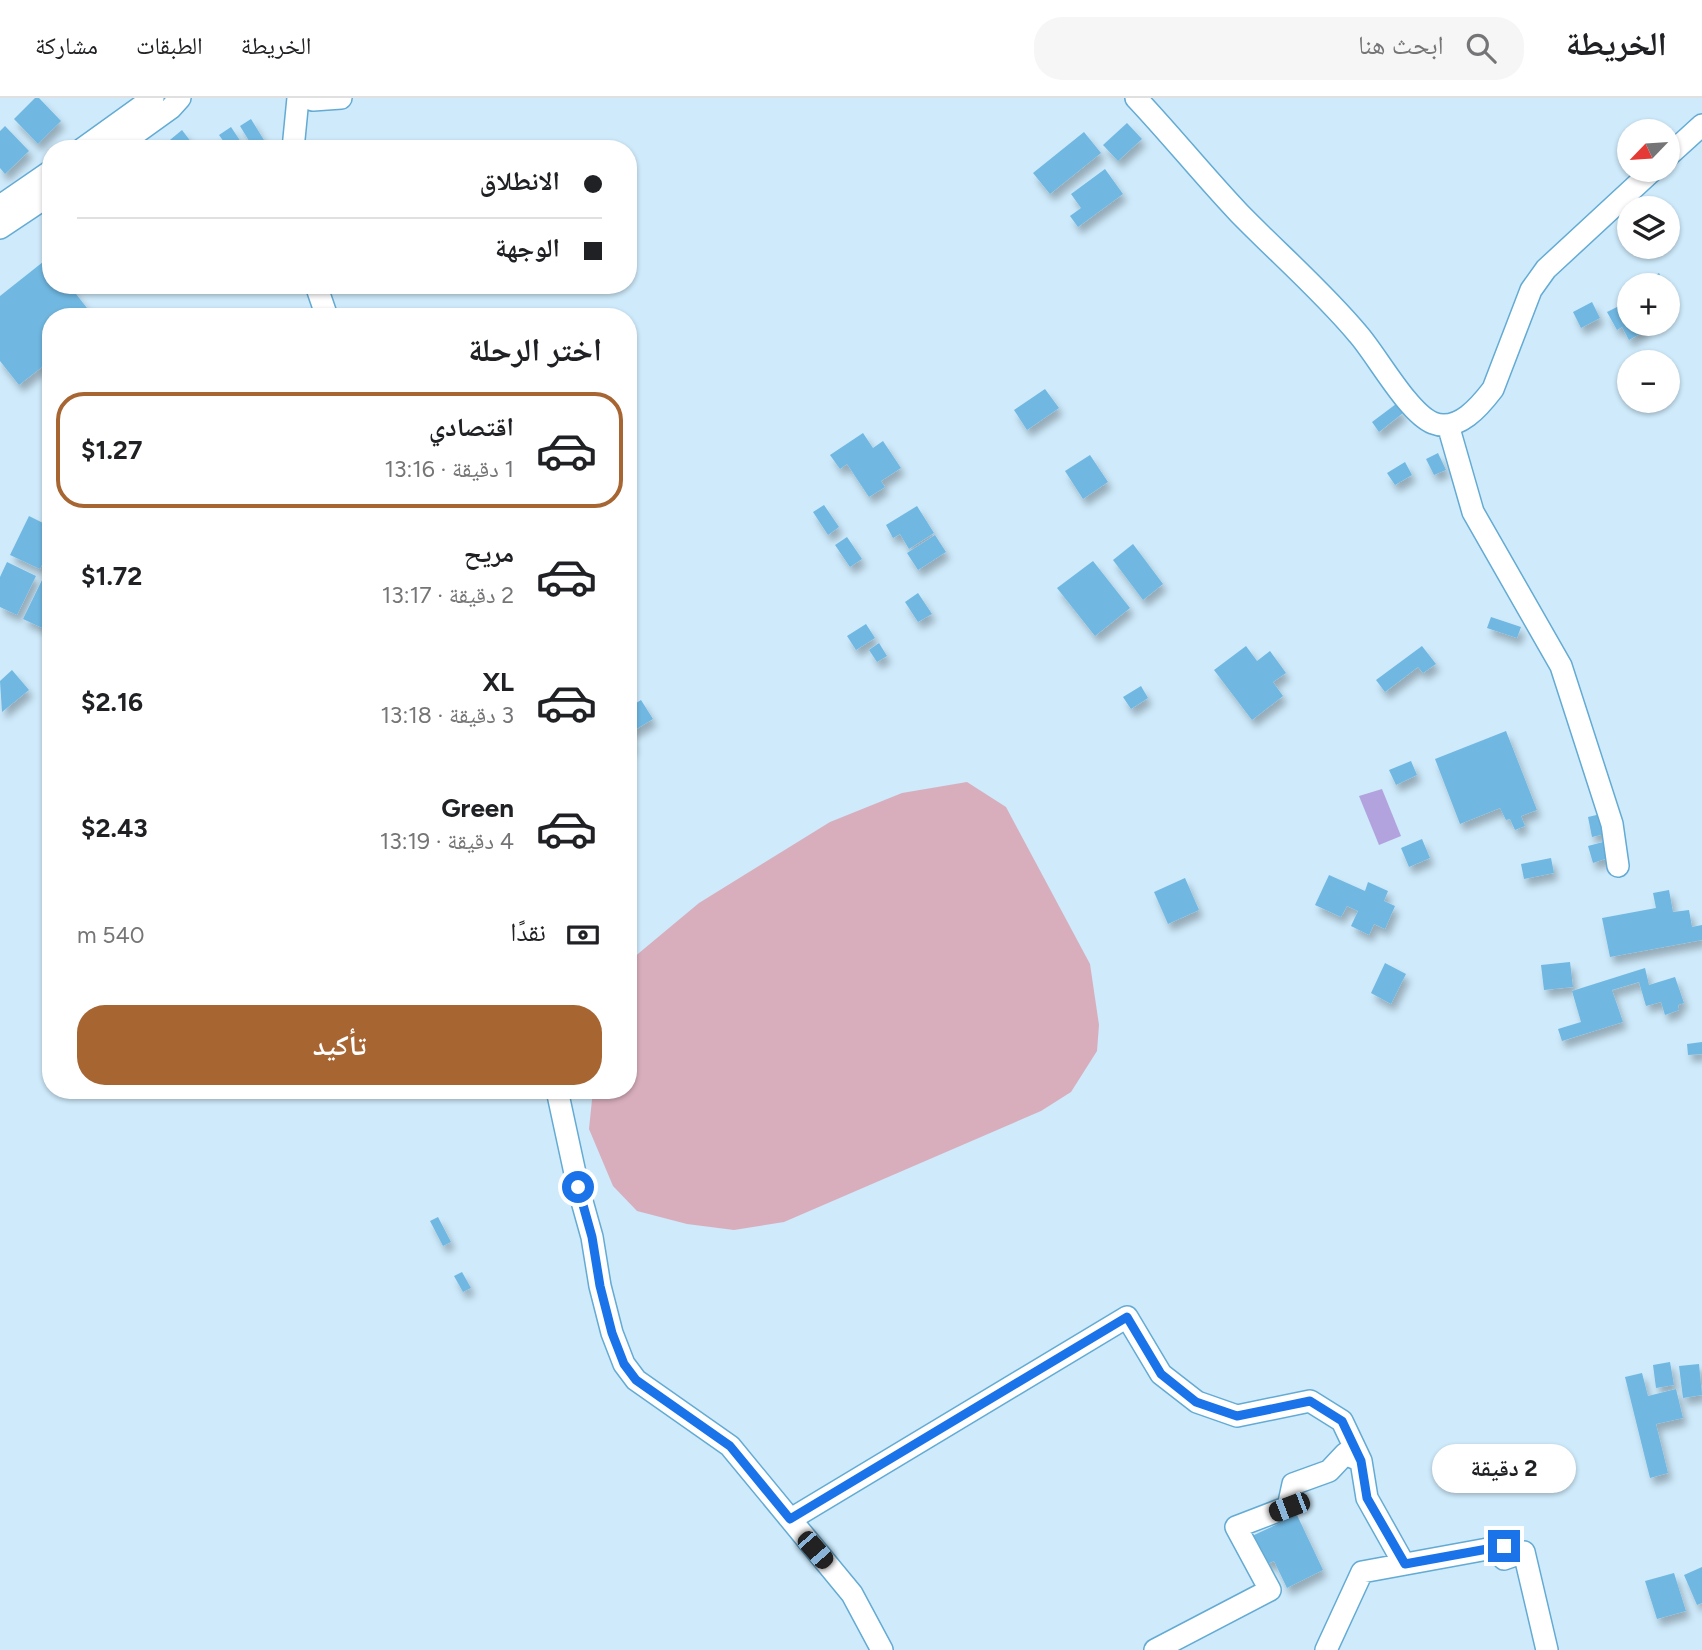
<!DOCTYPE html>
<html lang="ar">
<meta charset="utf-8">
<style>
:root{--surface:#fff;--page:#f6f6f6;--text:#202124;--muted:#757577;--line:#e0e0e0;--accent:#a76532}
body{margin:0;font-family:Figtree,"Noto Naskh Arabic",sans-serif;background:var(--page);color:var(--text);direction:rtl;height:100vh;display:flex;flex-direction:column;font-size:26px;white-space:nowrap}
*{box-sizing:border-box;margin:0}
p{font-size:23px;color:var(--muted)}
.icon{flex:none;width:38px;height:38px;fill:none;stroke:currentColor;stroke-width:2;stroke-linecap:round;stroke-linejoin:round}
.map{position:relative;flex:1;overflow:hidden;direction:ltr}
.panel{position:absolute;left:42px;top:210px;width:595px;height:791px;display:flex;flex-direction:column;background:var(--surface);border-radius:28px;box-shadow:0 2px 5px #0004;direction:rtl}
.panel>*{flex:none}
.banner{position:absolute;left:42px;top:42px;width:595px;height:154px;border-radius:28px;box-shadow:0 2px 5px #0004;direction:rtl;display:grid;align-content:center;height:154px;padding:0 35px;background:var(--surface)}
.needle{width:46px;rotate:245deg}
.buttons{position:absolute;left:1617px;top:21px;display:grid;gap:14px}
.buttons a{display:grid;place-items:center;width:63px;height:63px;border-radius:50%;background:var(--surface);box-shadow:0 2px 5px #0004;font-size:35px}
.end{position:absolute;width:32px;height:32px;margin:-16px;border:9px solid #1a73e8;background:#fff;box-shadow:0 0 0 4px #fff}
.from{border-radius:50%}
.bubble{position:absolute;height:49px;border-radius:24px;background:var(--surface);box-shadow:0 2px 5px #0004;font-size:23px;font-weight:700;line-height:49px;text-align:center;direction:rtl}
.car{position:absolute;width:21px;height:42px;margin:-21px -10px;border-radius:9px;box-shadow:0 0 5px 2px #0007;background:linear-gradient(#222 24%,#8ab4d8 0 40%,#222 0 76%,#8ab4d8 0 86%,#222 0)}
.banner b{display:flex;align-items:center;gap:24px;height:66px;font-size:26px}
.banner b+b{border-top:2px solid var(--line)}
.banner i{width:18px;height:18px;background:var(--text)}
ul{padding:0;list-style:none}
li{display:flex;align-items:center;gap:21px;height:116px;margin:0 14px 10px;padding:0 21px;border:4px solid transparent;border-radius:28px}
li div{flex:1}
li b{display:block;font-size:26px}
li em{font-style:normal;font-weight:700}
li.current{border-color:var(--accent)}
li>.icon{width:63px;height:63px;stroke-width:1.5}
h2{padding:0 35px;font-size:32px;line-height:84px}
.pay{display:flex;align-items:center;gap:18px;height:77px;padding:0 35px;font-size:26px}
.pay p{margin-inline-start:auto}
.button{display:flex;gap:14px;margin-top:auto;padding:14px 35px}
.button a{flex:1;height:80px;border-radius:28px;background:var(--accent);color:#fff;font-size:28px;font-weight:700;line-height:80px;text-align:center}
header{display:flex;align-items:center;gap:42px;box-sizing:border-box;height:98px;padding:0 35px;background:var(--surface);border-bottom:2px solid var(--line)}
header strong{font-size:33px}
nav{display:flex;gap:38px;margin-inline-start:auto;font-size:24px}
.search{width:490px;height:63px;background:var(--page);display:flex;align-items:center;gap:18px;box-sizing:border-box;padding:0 24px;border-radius:28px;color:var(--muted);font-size:26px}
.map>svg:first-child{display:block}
</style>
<header>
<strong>الخريطة</strong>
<div class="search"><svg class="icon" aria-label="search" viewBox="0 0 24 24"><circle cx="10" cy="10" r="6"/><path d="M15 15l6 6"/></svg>ابحث هنا</div>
<nav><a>الخريطة</a><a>الطبقات</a><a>مشاركة</a></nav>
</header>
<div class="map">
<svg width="1702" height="1552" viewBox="0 0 1702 1552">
<defs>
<filter id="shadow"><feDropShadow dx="4" dy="7" stdDeviation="3.5" flood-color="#0004"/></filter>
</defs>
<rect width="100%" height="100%" fill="#ceeafb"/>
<path fill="#d8aebd" d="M 967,684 L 1006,709 L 1090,866 L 1099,927 L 1097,953 L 1071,994 L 1041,1013 L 784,1124 L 734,1132 L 687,1126 L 637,1113 L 613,1088 L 589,1031 L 593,992 L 628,992 L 628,867 L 633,860 L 699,805 L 830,724 L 902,695 Z"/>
<path fill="#b2a3de" d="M 1382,691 L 1401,738 L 1379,747 L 1359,698 Z"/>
<path fill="#70b8e2" filter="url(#shadow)" d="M 35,0 L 39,0 L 61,23 L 38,46 L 14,21 Z
M 251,21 L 267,47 L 261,51 L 254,51 L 240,28 Z
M 1127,25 L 1142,41 L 1118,63 L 1103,47 Z
M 5,28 L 29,53 L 5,76 L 0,70 L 0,33 Z
M 231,29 L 241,44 L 229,51 L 219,37 Z
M 182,32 L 195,49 L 193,51 L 159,51 Z
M 1084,34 L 1101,55 L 1050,96 L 1033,75 Z
M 1105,71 L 1123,96 L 1078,129 L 1070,118 L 1081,110 L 1071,96 Z
M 48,160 L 51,164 L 51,187 L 69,187 L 94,219 L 51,219 L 51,262 L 19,287 L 0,263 L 0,198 Z
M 1659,175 L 1665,187 L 1650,187 L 1647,182 Z
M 1629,203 L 1629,226 L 1641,226 L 1645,233 L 1629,242 L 1622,229 L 1617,232 L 1607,214 Z
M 1592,204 L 1600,220 L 1581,230 L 1573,214 Z
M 1045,291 L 1059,310 L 1027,332 L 1014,312 Z
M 1396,306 L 1403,315 L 1379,334 L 1372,324 Z
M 863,335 L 873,350 L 883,343 L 901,370 L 881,383 L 885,389 L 869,399 L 847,366 L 840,371 L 830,357 Z
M 1438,355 L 1446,372 L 1434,377 L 1426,361 Z
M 1090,357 L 1108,384 L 1083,401 L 1065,373 Z
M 1405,364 L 1412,377 L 1395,387 L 1387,375 Z
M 824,407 L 839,429 L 828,437 L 813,414 Z
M 917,408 L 934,435 L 909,451 L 900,436 L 893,440 L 886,427 Z
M 29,418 L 51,429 L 51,447 L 40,471 L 10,457 Z
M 935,437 L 946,454 L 918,472 L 907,455 Z
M 847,439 L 862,461 L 850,469 L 835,447 Z
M 1133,446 L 1163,486 L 1143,502 L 1113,462 Z
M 1093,463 L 1130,510 L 1095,538 L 1057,490 Z
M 7,464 L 36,478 L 17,517 L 0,509 L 0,479 Z
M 42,482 L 51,486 L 51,534 L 23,521 Z
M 918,495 L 932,516 L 918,524 L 905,504 Z
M 1491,519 L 1521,529 L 1517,540 L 1487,530 Z
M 866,526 L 875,540 L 856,552 L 847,538 Z
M 879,545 L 887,558 L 877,564 L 869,552 Z
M 1246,548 L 1257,563 L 1270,553 L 1286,575 L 1273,584 L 1283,598 L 1252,622 L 1214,572 Z
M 1422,548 L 1436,566 L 1423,575 L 1418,569 L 1385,594 L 1376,582 Z
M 12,572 L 29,592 L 2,614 L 0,583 Z
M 1141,588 L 1148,600 L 1131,611 L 1123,599 Z
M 641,602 L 653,621 L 630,635 L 633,649 L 628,652 L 628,610 Z
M 1506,633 L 1537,712 L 1521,718 L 1525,728 L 1515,732 L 1510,721 L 1506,722 L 1500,710 L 1460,726 L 1435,661 Z
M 1411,663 L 1417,677 L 1396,687 L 1389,672 Z
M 1605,715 L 1609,735 L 1592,739 L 1588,719 Z
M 1422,741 L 1430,760 L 1409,769 L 1401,750 Z
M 1607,743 L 1611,759 L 1593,765 L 1588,748 Z
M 1551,760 L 1554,775 L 1524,781 L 1521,766 Z
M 1329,777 L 1365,793 L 1368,784 L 1388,793 L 1384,803 L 1395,808 L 1385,831 L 1374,826 L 1369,837 L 1351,828 L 1358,813 L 1347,808 L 1341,819 L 1315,807 Z
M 1185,780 L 1199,812 L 1168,826 L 1154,794 Z
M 1669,792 L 1673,814 L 1689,812 L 1692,829 L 1702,827 L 1702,842 L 1610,859 L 1602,820 L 1656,810 L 1653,795 Z
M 1570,864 L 1573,889 L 1544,892 L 1541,867 Z
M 1385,865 L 1406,876 L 1391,906 L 1371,895 Z
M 1645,870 L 1649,887 L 1675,879 L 1684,905 L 1678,907 L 1679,912 L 1665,917 L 1661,904 L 1646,908 L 1639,884 L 1612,892 L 1623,924 L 1562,943 L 1558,931 L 1581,924 L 1572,893 Z
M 1702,944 L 1702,956 L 1688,957 L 1687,946 Z
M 438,1119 L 451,1144 L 443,1148 L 430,1123 Z
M 462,1174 L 471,1190 L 463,1194 L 454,1178 Z
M 1670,1264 L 1674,1287 L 1656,1290 L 1653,1267 Z
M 1699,1266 L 1702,1297 L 1683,1300 L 1679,1268 Z
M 1642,1275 L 1648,1298 L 1676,1291 L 1683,1320 L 1656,1326 L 1668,1375 L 1650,1380 L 1625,1279 Z
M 1297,1417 L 1323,1472 L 1287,1490 L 1274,1463 L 1265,1467 L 1252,1438 Z
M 1702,1469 L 1702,1505 L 1697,1507 L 1684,1477 Z
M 1674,1475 L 1686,1513 L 1657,1521 L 1645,1483 Z"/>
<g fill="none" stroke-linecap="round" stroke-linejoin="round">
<defs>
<path id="minor" d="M 308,0 L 313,2 L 341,0
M 1136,0 C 1171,37 1203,77 1239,115 C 1278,155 1322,193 1358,236 C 1376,256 1408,315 1433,325 C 1458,335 1480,308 1493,291 L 1531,192 L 1546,171 L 1653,72
M 82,51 L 153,0
M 114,51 L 171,10 L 180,0
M 293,51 L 298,0
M 1668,58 L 1702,27
M 0,108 L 51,73
M 0,130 L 51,96
M 316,187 L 327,219
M 1448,327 L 1473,414 L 1561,568 L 1612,726 L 1618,768
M 557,992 L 578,1089 L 592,1139 L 600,1188 L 612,1235 L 624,1266 L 636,1282 L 730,1348 L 852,1496 L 882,1552
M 791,1421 L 1127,1219 L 1161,1276 L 1197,1304 L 1237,1318 L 1310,1303 L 1342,1323 L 1361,1363
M 1155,1552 L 1270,1492 L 1236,1429 L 1288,1409 L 1293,1386 L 1329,1373 L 1345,1356 L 1361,1363 L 1367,1400 L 1404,1466
M 1326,1552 L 1362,1474 L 1504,1448 L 1504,1461 L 1524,1454 L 1547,1552"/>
</defs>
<use href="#minor" stroke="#63abd4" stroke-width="24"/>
<use href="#minor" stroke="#fff" stroke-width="21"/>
</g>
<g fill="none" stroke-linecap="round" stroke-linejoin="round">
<path stroke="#1a73e8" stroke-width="9" d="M 578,1089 L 592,1139 L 600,1188 L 612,1235 L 624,1266 L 636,1282 L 730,1348 L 790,1421 L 1127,1219 L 1161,1276 L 1196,1304 L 1237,1318 L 1310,1303 L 1342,1323 L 1361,1363 L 1367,1400 L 1405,1466 L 1504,1448"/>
</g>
</svg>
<div class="buttons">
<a><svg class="needle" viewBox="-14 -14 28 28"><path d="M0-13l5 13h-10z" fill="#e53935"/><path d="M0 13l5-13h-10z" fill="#757577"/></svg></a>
<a><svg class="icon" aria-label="layers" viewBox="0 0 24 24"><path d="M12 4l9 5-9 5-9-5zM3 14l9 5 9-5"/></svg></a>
<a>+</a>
<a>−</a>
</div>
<i class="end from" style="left:578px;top:1089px"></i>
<i class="end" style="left:1504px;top:1448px"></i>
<div class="bubble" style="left:1432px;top:1346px;width:144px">2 دقيقة</div>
<i class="car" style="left:1289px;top:1409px;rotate:249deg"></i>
<i class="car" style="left:815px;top:1452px;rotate:139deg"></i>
<div class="banner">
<b><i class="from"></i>الانطلاق</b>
<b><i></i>الوجهة</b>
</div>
<section class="panel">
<h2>اختر الرحلة</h2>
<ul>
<li class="current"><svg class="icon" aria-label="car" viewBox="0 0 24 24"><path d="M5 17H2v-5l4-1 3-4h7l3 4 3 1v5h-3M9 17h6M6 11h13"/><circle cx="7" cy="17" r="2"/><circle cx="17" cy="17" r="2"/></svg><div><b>اقتصادي</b><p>1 دقيقة · 13:16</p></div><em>$1.27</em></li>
<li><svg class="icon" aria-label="car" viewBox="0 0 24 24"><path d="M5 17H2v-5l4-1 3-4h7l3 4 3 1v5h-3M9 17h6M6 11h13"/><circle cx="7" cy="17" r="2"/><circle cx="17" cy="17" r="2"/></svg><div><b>مريح</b><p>2 دقيقة · 13:17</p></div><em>$1.72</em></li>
<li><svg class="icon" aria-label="car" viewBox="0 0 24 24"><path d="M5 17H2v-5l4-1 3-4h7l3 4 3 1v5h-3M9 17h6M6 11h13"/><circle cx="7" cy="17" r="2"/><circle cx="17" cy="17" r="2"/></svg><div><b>XL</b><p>3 دقيقة · 13:18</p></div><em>$2.16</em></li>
<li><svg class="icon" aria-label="car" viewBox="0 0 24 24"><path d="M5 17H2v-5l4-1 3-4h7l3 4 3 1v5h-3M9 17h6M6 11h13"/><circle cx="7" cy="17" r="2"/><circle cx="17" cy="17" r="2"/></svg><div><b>Green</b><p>4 دقيقة · 13:19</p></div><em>$2.43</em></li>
</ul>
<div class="pay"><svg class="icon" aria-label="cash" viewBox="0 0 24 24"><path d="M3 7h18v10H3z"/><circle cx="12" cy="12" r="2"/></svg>نقدًا<p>540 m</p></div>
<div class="button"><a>تأكيد</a></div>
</section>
</div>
